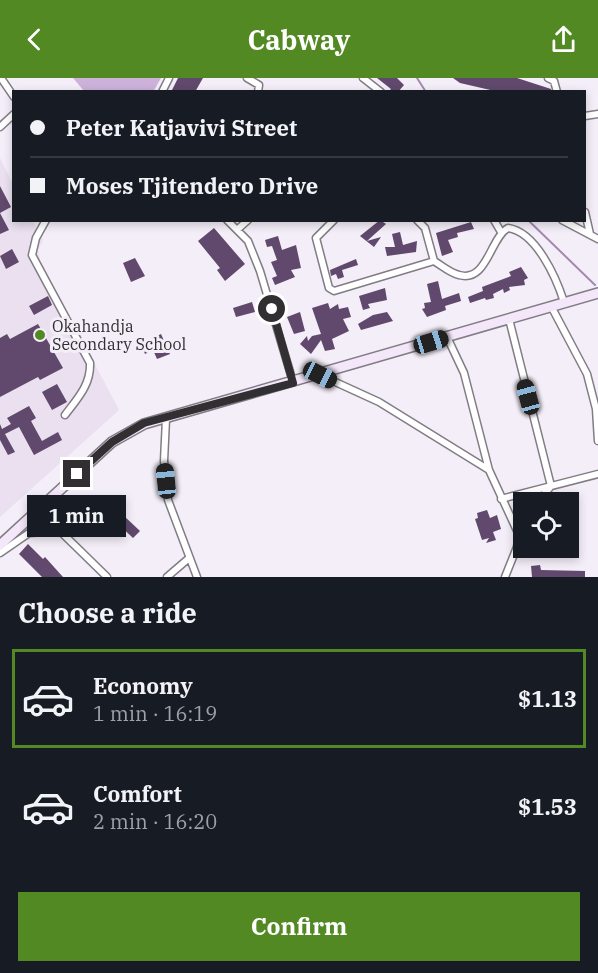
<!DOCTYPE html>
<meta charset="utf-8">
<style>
:root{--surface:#171b24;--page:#20242c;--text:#f1f3f6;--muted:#9ea1a6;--line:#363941;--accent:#538923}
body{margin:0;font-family:"IBM Plex Serif",serif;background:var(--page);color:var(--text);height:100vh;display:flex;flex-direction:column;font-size:22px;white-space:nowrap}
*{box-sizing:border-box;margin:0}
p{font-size:20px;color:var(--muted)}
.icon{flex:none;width:33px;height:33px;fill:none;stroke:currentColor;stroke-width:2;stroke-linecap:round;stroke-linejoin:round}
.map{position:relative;height:499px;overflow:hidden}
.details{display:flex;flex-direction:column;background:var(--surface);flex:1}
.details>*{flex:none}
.guide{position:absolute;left:12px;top:12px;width:574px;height:132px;border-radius:0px;box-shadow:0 3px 9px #0003;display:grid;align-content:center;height:132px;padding:0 18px;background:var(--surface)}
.buttons{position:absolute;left:513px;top:414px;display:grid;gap:12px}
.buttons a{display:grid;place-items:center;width:66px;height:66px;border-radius:0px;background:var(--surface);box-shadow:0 3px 9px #0003;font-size:30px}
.end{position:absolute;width:27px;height:27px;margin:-14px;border:8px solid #312f32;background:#fff;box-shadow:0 0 0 3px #fff}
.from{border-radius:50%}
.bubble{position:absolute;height:42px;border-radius:0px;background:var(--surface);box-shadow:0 3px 9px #0003;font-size:20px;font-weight:700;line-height:42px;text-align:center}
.car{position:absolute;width:18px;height:36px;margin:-18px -9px;border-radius:8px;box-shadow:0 0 4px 2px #0007;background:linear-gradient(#222 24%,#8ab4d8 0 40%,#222 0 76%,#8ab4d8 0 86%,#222 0)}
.guide b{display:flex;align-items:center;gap:21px;height:57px;font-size:22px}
.guide b+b{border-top:2px solid var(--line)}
.guide i{width:15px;height:15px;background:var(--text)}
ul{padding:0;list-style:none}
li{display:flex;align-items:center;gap:18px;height:99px;margin:0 12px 9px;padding:0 6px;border:3px solid transparent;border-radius:0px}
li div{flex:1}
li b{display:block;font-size:22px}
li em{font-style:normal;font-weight:700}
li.on{border-color:var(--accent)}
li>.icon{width:54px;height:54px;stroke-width:1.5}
h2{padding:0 18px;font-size:27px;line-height:72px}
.primary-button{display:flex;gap:12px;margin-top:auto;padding:12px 18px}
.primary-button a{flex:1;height:69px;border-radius:0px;background:var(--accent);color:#fff;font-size:24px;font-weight:700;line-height:69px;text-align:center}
header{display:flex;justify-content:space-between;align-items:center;height:78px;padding:0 18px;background:var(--accent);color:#fff;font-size:27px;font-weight:700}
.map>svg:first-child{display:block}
</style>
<header><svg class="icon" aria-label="back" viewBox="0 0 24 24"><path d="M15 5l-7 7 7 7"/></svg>Cabway<svg class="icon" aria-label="share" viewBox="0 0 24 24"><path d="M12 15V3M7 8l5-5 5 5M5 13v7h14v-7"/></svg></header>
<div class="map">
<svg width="598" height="499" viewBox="0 0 598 499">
<rect width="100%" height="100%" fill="#f4eef8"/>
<path fill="#eae0f0" d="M 0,80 L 13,106 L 14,142 L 33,143 L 43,162 L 38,172 L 40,182 L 119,332 L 0,439 Z"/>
<path fill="#ccb1da" d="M 73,0 L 161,0 L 153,14 L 84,13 Z"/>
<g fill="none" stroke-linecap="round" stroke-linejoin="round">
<path stroke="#a289b0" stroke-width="2" d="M 417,0 L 426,14
M 528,142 L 595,207"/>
</g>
<path fill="#60496c" d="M 178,0 L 203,0 L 195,14 L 171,14 Z
M 377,0 L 397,0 L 404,7 L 398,14 L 388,14 L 391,11 Z
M 453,0 L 517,0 L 551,11 L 551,14 L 499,14 L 460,5 Z
M 0,108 L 11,129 L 0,135 L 9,152 L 0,156 Z
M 380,142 L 386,146 L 367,163 L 381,159 L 374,169 L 360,158 Z
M 471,144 L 474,151 L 457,155 L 458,159 L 448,162 L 453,174 L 442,178 L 436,155 Z
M 214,150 L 245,186 L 225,203 L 217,192 L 220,190 L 198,163 Z
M 400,154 L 403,167 L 417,163 L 416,174 L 387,178 L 385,169 L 395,169 L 392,156 Z
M 278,158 L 282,172 L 296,167 L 301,190 L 291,192 L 295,199 L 275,207 L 272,200 L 277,198 L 271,184 L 277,182 L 272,168 L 267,169 L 265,162 Z
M 12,171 L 19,184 L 6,191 L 0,178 Z
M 135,180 L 145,198 L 131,204 L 123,185 Z
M 356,181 L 358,187 L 342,192 L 344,199 L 338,201 L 336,196 L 331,198 L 330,192 Z
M 521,189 L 528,200 L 524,202 L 525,207 L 509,209 L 510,212 L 504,215 L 503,211 L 493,216 L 494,220 L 486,222 L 485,220 L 470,225 L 468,219 L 483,213 L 482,209 L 511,198 L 509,194 Z
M 438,203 L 442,221 L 459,215 L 461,223 L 445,228 L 446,232 L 427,239 L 422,231 L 425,230 L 424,225 L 431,224 L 427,206 Z
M 385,210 L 387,222 L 368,226 L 370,230 L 363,232 L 359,218 Z
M 48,218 L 52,227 L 34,237 L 29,228 Z
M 252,224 L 255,234 L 236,239 L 233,230 Z
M 328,225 L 330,231 L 338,226 L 339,231 L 348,229 L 351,239 L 343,241 L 349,253 L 332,261 L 335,271 L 325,273 L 321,262 L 311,276 L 300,266 L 307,258 L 308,263 L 312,258 L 321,256 L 312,230 Z
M 300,234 L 305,253 L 294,256 L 287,239 Z
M 387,234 L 393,243 L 361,252 L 358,246 L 373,237 Z
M 38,246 L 63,290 L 40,302 L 38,299 L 0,319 L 0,260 L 7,256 L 10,261 Z
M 161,256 L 170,276 L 157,281 L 153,272 L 145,276 L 141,266 Z
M 57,306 L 67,324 L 52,332 L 42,314 Z
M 29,328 L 36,340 L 31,343 L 42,363 L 58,354 L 62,362 L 34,377 L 19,349 L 5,356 L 15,374 L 8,377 L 0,362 L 0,346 L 2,351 L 11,346 L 7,340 Z
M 487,432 L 490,440 L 497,437 L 501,451 L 493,454 L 496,462 L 486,465 L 489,460 L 482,462 L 475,441 L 478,440 L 477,435 Z
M 123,437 L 140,453 L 133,460 L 116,444 Z
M 28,466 L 43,481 L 45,479 L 63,499 L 42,499 L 19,476 Z
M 540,487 L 541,492 L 585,493 L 585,499 L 532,499 L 531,488 Z"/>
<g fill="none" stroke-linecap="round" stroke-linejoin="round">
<defs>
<path id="street" d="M 1,0 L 14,19
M 247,0 L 259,7 L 258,14
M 363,0 L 381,14
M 548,0 L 554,3 L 557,14
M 162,14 L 169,0
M 585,38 L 598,36
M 0,49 L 14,36
M 585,134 L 590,156
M 46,142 L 36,160 L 32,177 L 90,285 C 91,307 77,321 65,337
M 227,142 L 248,163 L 260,193 L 293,304
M 334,142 L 316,160 L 329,210 L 334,213 L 434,183
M 417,142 L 425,150 L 434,183 C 441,187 450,195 459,197 C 487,205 490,160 508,150 C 536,154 556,199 564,224
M 494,142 L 501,154
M 562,142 L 598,161
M 238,151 L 248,142
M 551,228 L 587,296 L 596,331 L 598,363
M 509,241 L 551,408 L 538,424
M 447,259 L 464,295 L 489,392 L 519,457 L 517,469 L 505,499
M 320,297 L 379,324 L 489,392
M 166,341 L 164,383 L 168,422 L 197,499
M 501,421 L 598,396
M 42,429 L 60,453 L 107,499
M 0,475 L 29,455 L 60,453
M 167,499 L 188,481"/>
<path id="secondary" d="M 0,467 L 112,364 L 144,346 L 598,215"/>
</defs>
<use href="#street" stroke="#827c85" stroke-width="9"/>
<use href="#secondary" stroke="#827c85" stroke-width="12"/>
<use href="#street" stroke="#fff" stroke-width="6"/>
<use href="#secondary" stroke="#f3e7f9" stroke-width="9"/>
</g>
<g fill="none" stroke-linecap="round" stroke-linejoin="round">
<path stroke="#312f32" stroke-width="8" d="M 77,396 L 112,364 L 144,345 L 293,305 L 272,231"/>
</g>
<circle fill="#538923" stroke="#f4eef8" stroke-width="2" cx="40" cy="257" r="6"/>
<g text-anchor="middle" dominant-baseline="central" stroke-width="6" stroke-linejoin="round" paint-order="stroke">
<g font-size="16" fill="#312f32" stroke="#f4eef8" text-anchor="start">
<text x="52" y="248">Okahandja<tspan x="52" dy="18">Secondary School</tspan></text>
</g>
</g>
</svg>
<div class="buttons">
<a><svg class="icon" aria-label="locate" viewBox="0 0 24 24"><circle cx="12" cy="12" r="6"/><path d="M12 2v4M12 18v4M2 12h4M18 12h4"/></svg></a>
</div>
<i class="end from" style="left:272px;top:231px"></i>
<i class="end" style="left:77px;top:396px"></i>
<div class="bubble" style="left:27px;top:417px;width:99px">1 min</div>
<i class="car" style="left:431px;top:264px;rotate:73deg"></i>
<i class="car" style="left:320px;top:297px;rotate:117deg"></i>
<i class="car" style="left:528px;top:319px;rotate:345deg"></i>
<i class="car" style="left:166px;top:403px;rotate:354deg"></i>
<div class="guide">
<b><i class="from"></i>Peter Katjavivi Street</b>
<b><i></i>Moses Tjitendero Drive</b>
</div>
</div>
<section class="details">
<h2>Choose a ride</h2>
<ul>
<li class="on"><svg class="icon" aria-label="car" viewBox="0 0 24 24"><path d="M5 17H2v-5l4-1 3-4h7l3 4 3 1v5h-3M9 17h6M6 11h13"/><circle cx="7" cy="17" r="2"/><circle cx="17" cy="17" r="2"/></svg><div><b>Economy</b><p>1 min · 16:19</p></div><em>$1.13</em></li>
<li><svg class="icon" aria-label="car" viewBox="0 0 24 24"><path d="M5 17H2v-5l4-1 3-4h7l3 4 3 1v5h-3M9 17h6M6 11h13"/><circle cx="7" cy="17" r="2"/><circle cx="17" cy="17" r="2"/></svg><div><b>Comfort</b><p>2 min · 16:20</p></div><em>$1.53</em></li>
</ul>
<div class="primary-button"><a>Confirm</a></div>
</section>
